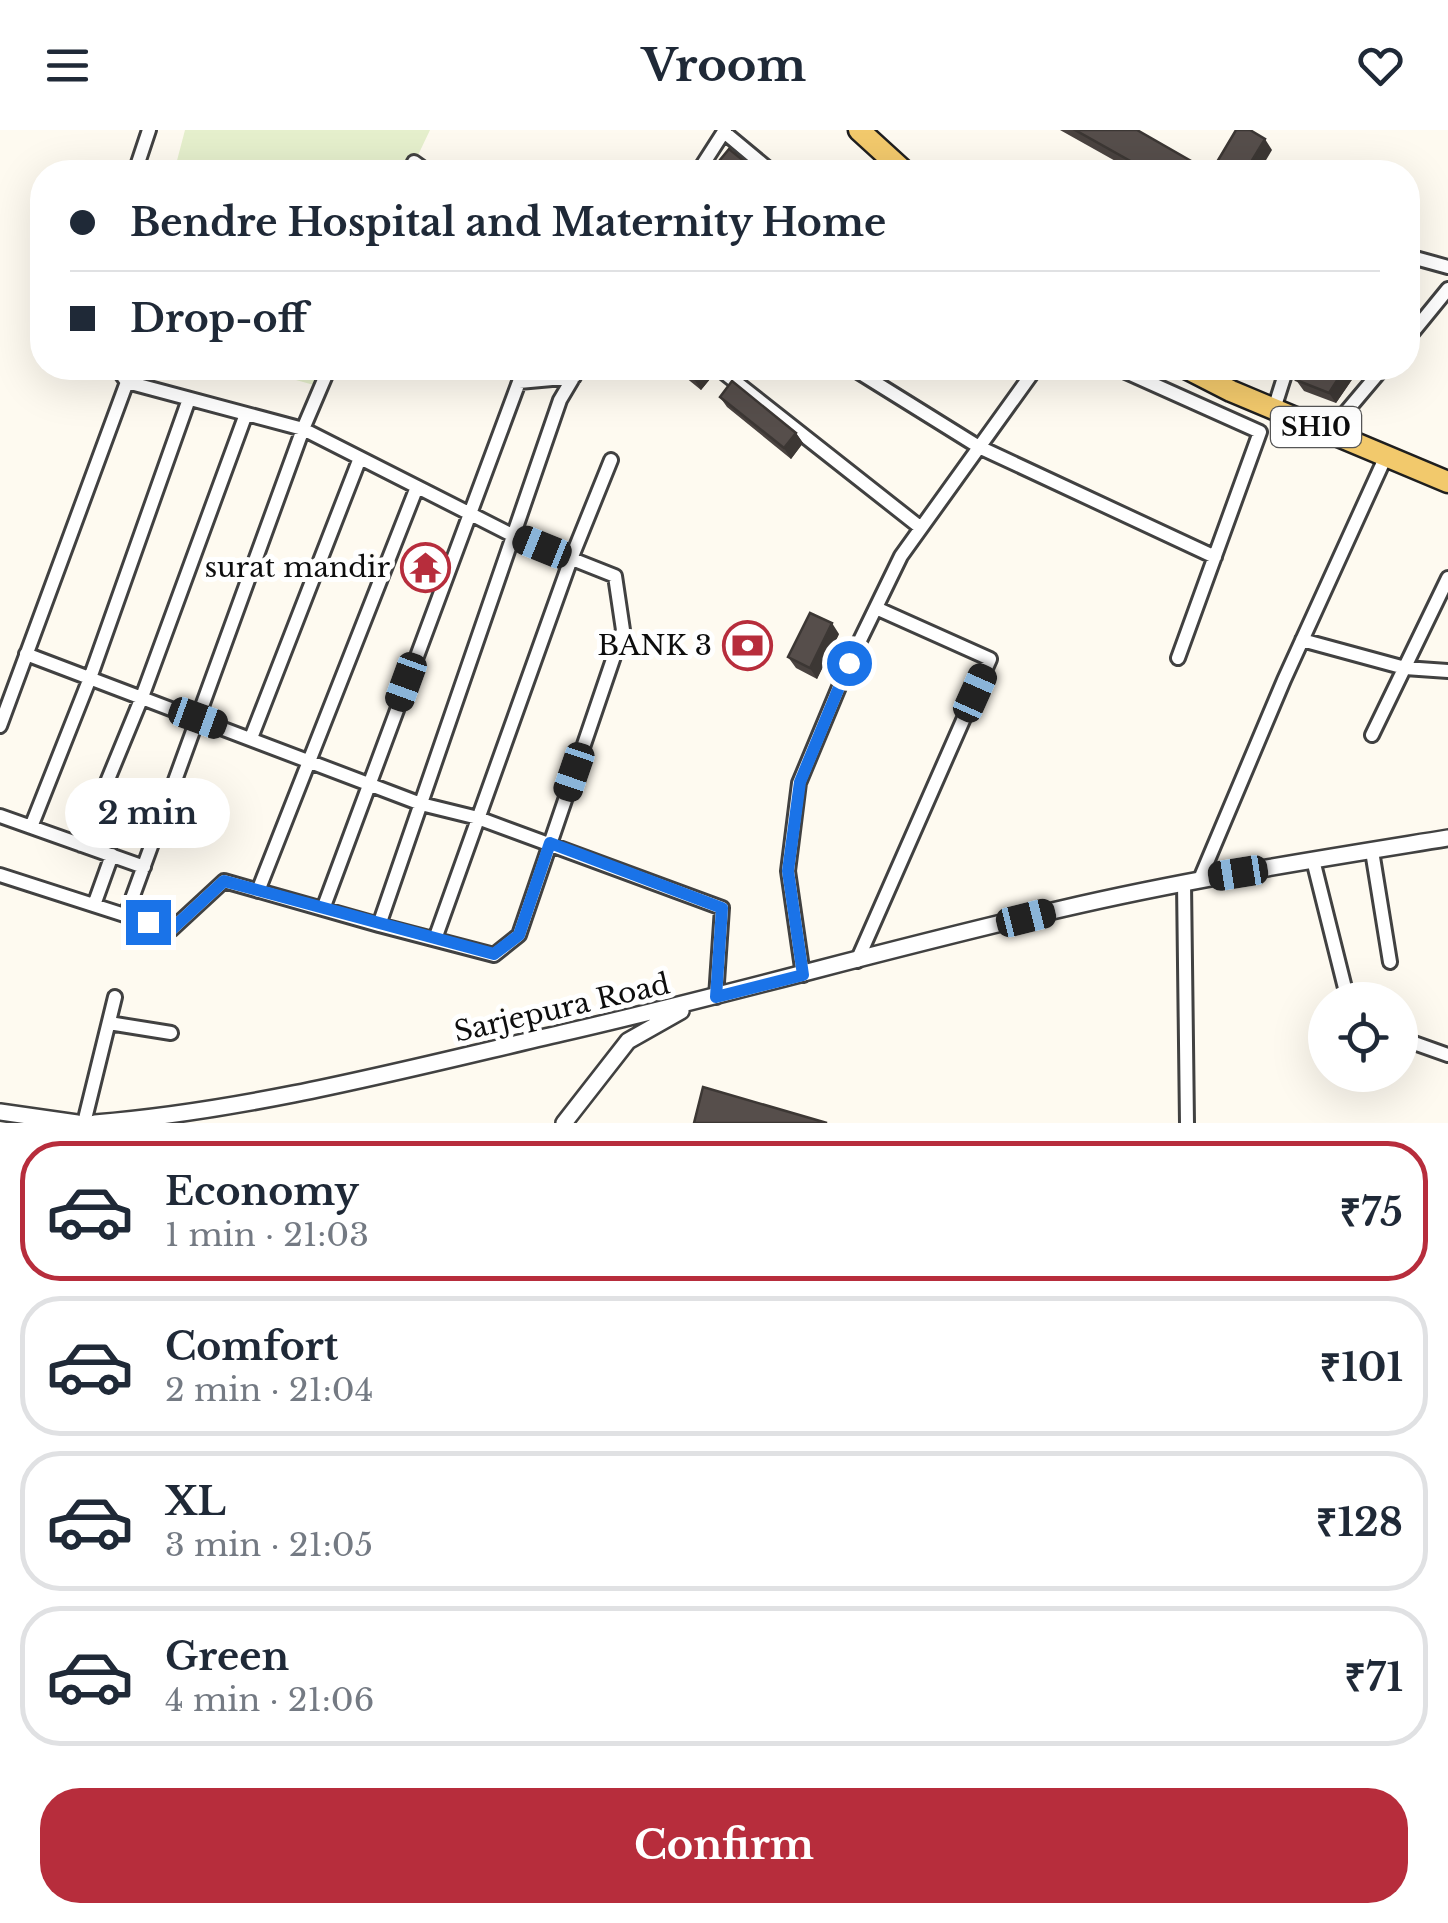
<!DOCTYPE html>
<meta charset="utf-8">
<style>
:root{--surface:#fff;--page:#f2f2f3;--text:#1f2937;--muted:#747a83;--line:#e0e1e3;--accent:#b72d3c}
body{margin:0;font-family:"Libre Baskerville",serif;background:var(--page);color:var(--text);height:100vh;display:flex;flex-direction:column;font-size:38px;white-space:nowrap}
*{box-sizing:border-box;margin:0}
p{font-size:32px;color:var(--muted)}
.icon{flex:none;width:55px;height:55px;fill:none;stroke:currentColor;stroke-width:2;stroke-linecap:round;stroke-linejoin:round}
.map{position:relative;height:993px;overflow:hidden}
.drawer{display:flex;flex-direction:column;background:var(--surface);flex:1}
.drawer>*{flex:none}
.hud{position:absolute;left:30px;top:30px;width:1390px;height:220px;border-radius:40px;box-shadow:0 10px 40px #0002;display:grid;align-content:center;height:220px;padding:0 40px;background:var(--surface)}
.tools{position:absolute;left:1308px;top:852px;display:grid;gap:20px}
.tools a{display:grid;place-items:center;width:110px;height:110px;border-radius:50%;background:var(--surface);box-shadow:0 10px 40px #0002;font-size:50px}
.end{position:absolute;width:45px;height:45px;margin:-22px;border:12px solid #1a73e8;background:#fff;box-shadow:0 0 0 5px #fff}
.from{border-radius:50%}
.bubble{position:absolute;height:70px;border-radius:35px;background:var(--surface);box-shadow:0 10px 40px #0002;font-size:32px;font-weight:800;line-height:70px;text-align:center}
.car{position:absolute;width:30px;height:60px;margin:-30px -15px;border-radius:12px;box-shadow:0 0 8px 2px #0007;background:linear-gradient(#222 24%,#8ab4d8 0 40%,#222 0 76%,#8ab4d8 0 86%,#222 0)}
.hud b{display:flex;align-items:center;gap:35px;height:95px;font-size:38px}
.hud b+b{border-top:2px solid var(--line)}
.hud i{width:25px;height:25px;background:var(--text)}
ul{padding:18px 0 0;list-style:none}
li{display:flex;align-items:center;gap:30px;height:140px;margin:0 20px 15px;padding:0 20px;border:5px solid var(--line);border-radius:40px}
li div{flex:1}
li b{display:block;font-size:38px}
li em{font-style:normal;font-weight:800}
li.on{border-color:var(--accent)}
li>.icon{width:90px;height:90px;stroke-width:1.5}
.primary-button{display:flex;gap:20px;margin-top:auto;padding:20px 40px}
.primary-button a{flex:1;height:115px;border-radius:40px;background:var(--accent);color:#fff;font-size:40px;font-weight:800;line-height:115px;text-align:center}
header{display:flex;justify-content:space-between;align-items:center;height:130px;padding:0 40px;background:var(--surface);font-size:45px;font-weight:800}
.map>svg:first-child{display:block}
</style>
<header><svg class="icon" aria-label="menu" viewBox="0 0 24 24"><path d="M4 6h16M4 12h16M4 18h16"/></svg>Vroom<svg class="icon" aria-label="heart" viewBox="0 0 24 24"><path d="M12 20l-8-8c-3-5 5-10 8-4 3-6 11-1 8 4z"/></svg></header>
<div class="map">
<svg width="1448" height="993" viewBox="0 0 1448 993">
<rect width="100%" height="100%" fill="#fefaf0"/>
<path fill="#e5efcc" d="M 185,0 L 430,0 L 410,42 L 174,42 Z
M 253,238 L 329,238 L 321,257 Z"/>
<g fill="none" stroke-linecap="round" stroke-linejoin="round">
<defs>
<path id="minor" d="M 724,2 L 772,42
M 135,42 L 149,0
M 410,42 L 414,32 L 428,42
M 698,42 L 725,0
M 1408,126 L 1448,137
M 1408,208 L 1448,159
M 718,238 L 921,398
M 852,238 L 979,317 L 1215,427
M 1117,238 L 1260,302 L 1178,528
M 127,252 L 303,299 L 514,406 L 615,446 L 623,500 L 519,805 L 494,825 L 379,795 L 560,270 L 579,238
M 1274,279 L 1287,238
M 1329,302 L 1383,238
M 1302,510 L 1405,538 L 1448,541
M 26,524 L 421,674 L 478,688 L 722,778 L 716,867
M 0,596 L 127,252 L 117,238
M 1372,605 L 1448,448
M 251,608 L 360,328
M 0,686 L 144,737
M 31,697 L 90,548 L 189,269
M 81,715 L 142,567 L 246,284
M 1372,721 L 1390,832
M 1313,730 L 1348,870
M 0,745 L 171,800 L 224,751 L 379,795
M 1200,749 L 1284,550 L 1386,326
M 1184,753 L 1187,993
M 258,761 L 417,357
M 94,775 L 112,725
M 323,779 L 519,252 L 574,247
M 126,785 L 303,299 L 329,238
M 435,809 L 571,429 L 611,330
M 857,831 L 990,529 L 876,478
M 803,845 L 788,741 L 799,653 L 849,533 L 901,426 L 1036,238
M 109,893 L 171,903
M 1400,908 L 1448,925
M 84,993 L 115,867"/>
<path id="tertiary" d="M 0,982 L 77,993
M 95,993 C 253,980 407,939 562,903 C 729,865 894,817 1061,779 C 1189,749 1319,729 1448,708
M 564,993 L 628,911 L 681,881"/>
<path id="primary" d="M 859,0 L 905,42
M 1186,238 L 1231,261 L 1448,352"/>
</defs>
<use href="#minor" stroke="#414141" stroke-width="18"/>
<use href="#tertiary" stroke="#414141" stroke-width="20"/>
<use href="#primary" stroke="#1f1f1f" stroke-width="25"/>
<use href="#minor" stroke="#fff" stroke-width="12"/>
<use href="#tertiary" stroke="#fff" stroke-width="15"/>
<use href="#primary" stroke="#f2c96c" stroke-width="20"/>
</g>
<path fill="#4a4340" d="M 1060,0 L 1137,0 L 1198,35 L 1203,42 L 1135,42 Z
M 674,238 L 711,238 L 715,243 L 701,260 Z
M 1360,238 L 1336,273 L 1304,261 L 1296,250 Z
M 720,267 L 796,303 L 803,313 L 791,329 L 727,277 Z
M 839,504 L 817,549 L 796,538 L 788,527 Z"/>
<path fill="#3c3734" d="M 1265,9 L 1272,20 L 1259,42 L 1245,42 Z
M 745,32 L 752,42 L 737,42 Z
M 703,238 L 711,238 L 715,243 L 701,260 L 694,249 Z
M 1345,238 L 1360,238 L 1336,273 L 1329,263 Z
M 796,303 L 803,313 L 791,329 L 784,318 Z
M 832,493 L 839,504 L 817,549 L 810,538 Z"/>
<path fill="#564e4b" stroke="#3c3734" stroke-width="2.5" d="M 1075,0 L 1137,0 L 1198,35 L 1194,42 L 1150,42 Z
M 1236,0 L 1250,0 L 1265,9 L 1245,42 L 1211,42 Z
M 729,19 L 745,32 L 737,42 L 710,42 Z
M 680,238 L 703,238 L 694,249 Z
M 1301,238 L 1345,238 L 1329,263 L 1296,250 Z
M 732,251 L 796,303 L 784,318 L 720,267 Z
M 810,483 L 832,493 L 810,538 L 788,527 Z
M 703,957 L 827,993 L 694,993 Z"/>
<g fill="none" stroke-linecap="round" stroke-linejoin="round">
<path stroke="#1a73e8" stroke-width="12" d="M 148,792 L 171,800 L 224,751 L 494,824 L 519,805 L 550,713 L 722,778 L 716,867 L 803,845 L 788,741 L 800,652 L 849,533"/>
</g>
<defs>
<symbol id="temple-ring" viewBox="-11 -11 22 22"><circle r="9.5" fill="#fff" stroke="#b72d3c" stroke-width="1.5"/><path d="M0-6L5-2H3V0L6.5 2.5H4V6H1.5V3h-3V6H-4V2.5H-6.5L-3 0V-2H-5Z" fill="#b72d3c"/></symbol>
<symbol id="bank-ring" viewBox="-11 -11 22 22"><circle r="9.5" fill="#fff" stroke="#b72d3c" stroke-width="1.5"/><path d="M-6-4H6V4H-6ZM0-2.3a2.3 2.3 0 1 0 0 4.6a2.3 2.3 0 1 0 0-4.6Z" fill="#b72d3c"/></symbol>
</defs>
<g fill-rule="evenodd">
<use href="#temple-ring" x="398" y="410" width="55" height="55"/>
<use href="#bank-ring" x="720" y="488" width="55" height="55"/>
</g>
<g text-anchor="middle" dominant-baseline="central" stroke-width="10" stroke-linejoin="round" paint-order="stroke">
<rect fill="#fff" stroke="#565656" stroke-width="2.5" x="1271" y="277" width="90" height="40" rx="8"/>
<g font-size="25" font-weight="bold" fill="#0e0e0e">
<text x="1316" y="297">SH10</text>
</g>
<g font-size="28" fill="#0e0e0e" stroke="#fff" text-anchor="end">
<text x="390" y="437">surat mandir</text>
<text x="712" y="515">BANK 3</text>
</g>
<g font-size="28" fill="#0e0e0e" stroke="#fff">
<text transform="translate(562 878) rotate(-13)">Sarjepura Road</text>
</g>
</g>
</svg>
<div class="tools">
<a><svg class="icon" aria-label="locate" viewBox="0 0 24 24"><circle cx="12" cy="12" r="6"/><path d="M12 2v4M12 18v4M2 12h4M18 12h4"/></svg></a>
</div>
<i class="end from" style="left:849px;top:533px"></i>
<i class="end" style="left:148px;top:792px"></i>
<div class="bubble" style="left:65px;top:648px;width:165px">2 min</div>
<i class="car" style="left:542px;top:417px;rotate:292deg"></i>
<i class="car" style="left:406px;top:552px;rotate:200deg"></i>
<i class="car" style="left:975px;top:563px;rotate:24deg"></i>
<i class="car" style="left:198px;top:588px;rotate:110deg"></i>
<i class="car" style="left:574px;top:642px;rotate:199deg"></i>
<i class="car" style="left:1238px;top:743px;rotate:261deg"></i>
<i class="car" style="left:1026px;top:788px;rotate:76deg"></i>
<div class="hud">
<b><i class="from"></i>Bendre Hospital and Maternity Home</b>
<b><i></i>Drop-off</b>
</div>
</div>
<section class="drawer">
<ul>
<li class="on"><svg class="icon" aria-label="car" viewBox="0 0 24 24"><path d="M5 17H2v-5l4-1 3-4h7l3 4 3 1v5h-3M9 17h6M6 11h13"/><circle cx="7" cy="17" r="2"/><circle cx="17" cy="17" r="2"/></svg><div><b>Economy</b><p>1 min · 21:03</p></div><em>₹75</em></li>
<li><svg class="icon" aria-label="car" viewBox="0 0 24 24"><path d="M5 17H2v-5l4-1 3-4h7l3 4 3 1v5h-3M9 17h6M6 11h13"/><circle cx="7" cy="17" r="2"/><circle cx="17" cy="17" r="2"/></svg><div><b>Comfort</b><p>2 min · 21:04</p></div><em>₹101</em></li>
<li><svg class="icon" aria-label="car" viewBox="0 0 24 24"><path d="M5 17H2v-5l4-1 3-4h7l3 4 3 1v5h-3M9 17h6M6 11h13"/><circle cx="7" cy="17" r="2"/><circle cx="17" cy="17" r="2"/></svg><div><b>XL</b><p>3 min · 21:05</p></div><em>₹128</em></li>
<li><svg class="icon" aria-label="car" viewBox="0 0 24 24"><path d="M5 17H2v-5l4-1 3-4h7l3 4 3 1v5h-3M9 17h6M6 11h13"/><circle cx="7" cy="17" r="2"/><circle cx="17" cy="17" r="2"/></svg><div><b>Green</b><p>4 min · 21:06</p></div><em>₹71</em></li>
</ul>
<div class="primary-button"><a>Confirm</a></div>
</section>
